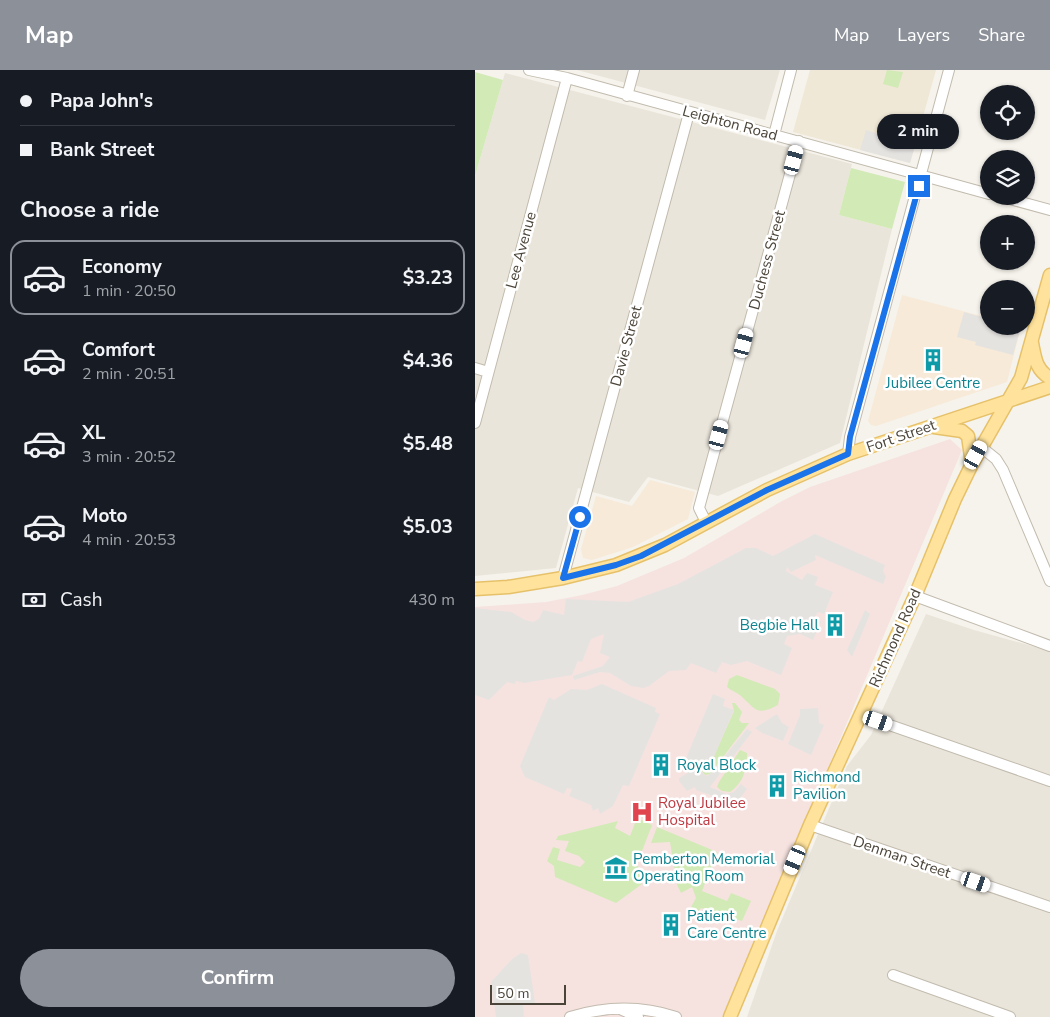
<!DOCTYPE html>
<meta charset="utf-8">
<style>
:root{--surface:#171b24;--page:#242831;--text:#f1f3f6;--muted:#9ea1a6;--line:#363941;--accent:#8c9099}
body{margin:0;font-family:"Nunito Sans",sans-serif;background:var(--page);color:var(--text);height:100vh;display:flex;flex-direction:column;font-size:19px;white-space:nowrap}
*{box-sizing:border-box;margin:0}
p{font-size:16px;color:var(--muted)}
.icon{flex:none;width:28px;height:28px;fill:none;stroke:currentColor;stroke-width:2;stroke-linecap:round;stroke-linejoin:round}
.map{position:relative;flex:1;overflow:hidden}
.details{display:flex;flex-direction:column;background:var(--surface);width:475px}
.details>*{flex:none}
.hud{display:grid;align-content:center;height:110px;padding:0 20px;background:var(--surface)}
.tools{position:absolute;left:505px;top:15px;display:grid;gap:10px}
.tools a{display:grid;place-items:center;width:55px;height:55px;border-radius:50%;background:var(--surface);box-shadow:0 1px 4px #0004;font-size:25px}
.scale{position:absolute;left:15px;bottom:12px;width:76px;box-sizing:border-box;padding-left:5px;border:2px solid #4b4439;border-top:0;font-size:14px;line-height:18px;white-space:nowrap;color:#4b4439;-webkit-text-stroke:4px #fff;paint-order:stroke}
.end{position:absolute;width:22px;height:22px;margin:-11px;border:6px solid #1a73e8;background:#fff;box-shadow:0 0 0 2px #fff}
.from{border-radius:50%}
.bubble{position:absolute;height:35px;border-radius:18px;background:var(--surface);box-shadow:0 1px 4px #0004;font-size:16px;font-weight:700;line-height:35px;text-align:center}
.car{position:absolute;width:15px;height:30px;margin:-15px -8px;border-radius:6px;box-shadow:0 0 4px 1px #0007;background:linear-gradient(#fff 24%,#345 0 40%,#fff 0 76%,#345 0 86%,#fff 0)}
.hud b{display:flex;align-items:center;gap:18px;height:48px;font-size:19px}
.hud b+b{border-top:1px solid var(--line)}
.hud i{width:12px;height:12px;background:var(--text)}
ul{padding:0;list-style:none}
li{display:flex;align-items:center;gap:15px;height:75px;margin:0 10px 8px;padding:0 10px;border:2px solid transparent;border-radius:15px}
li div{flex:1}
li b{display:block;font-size:19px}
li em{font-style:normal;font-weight:700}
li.on{border-color:var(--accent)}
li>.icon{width:45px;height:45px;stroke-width:1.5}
h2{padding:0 20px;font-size:22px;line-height:60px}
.pay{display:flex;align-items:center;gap:12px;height:55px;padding:0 20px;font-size:19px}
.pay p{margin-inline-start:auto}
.button{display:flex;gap:10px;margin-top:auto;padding:10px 20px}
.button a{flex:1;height:58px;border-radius:30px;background:var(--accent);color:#fff;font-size:20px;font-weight:700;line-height:58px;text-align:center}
header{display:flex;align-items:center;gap:30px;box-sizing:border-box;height:70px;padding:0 25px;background:var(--accent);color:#fff}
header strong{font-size:24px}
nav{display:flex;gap:28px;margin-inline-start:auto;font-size:18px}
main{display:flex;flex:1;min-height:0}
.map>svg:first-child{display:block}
</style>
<header>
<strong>Map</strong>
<nav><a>Map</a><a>Layers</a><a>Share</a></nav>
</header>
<main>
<section class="details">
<div class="hud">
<b><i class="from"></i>Papa John's</b>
<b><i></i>Bank Street</b>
</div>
<h2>Choose a ride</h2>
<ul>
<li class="on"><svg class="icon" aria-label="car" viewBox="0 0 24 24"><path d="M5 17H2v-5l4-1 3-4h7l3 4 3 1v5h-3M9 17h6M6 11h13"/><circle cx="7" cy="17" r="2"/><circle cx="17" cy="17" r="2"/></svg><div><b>Economy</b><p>1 min · 20:50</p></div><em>$3.23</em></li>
<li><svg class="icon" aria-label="car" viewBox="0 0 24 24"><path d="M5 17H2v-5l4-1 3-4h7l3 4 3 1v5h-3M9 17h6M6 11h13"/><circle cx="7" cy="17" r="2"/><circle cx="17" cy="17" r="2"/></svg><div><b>Comfort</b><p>2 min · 20:51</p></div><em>$4.36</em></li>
<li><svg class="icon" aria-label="car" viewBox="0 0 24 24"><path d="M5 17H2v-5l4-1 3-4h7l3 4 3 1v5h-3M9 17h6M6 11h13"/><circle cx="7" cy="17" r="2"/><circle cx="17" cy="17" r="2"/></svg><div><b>XL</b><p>3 min · 20:52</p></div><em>$5.48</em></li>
<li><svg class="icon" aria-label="car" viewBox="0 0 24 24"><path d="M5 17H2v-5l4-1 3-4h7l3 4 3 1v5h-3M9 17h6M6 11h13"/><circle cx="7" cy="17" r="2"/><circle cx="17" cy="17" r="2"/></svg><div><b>Moto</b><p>4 min · 20:53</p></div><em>$5.03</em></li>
</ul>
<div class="pay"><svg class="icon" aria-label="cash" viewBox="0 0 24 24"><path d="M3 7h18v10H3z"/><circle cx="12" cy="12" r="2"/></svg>Cash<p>430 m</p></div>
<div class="button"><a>Confirm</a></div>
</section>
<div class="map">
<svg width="575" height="947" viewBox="0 0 575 947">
<rect width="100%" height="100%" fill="#f6f3ec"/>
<path fill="#eae5da" d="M 102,0 L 305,0 L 290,50 Z
M 30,3 L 377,94 L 364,145 L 417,159 L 365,373 L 243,426 L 173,407 L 154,432 L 103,418 L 81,498 L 0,506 L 0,106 Z
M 451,544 L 499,560 L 575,581 L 575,947 L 272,947 L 302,861 L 372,696 L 396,665 Z"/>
<path fill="#f7ead8" d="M 427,225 L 514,248 L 514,256 L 546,257 L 532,312 L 401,356 L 396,355 L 393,351 Z
M 175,410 L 220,422 L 213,449 L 158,477 L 117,490 L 108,488 L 106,479 L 121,426 L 157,436 Z"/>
<path fill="#efe8d6" d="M 335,0 L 461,0 L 435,93 L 318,62 Z"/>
<path fill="#f6e3e0" d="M 475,369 L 487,380 L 248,947 L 0,947 L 0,537 L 71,532 L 107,525 L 142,516 L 209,488 L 307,431 L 335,417 Z"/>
<path fill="#d2eab5" d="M 412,0 L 428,2 L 423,18 L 408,14 Z
M 0,2 L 28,10 L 0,106 Z
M 376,98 L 430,112 L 417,159 L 364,145 Z
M 262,605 L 300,619 L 305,624 L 303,635 C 282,646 281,640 266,626 C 262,622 256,621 252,617 L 254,609 Z
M 257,633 L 260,633 L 267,642 L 264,650 L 267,653 L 274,653 L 235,704 L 230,705 L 226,700 L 232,702 L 259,641 Z
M 265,680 L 272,683 C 272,699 269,712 255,722 L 247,721 L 242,717 L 244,712 Z
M 162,748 L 177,755 L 167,781 L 160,782 L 167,814 L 141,833 L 80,807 L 79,796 L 72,791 L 78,777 L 85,779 L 82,790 L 105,797 L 110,792 L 104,786 L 90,781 L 94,771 L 81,770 L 83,766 L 143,751 L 140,758 L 155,766 Z
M 182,757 L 242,782 L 227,821 L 252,831 L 256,823 L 276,831 L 267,851 L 226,838 L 223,842 L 216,837 L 221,828 L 217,817 L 206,823 L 202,815 L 195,772 L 176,773 Z"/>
<path fill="#e5e3e0" d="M 391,60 L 409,66 L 411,60 L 442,69 L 435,93 L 385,80 Z
M 489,242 L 514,249 L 514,256 L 546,257 L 538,285 L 500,275 L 501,272 L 482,267 Z
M 340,464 L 410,495 L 408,501 L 411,507 L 408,514 L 340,485 L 341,490 L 316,502 L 312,497 L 311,501 L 327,510 L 332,503 L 343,507 L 340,515 L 358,522 L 349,544 L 343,542 L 339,548 L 346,552 L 338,570 L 325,564 L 312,566 L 309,574 L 317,578 L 306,605 L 272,591 L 256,595 L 247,592 L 241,603 L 216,593 L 211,600 L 194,601 L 174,616 L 168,618 L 156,616 L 135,603 L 125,602 L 99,610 L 98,606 L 128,596 L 135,587 L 125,583 L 129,564 L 116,569 L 107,592 L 103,591 L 97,605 L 49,613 L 41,611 L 40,614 L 32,612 L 14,630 L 0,625 L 0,538 L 36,542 L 50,550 L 58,552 L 64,549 L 68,540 L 89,545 L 91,529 L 153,532 L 203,514 L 271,478 L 281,478 L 298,486 Z
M 390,540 L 395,544 L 377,587 L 372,580 Z
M 127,614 L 181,638 L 180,642 L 185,644 L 154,716 L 148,715 L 138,736 L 125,744 L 123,738 L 118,741 L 116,735 L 94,726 L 97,719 L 92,718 L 89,724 L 50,707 L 45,696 L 74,627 L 79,630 L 96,619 L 112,620 Z
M 238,624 L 250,629 L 248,636 L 259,640 L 232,703 L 226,700 L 228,704 L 232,706 L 235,704 L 272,659 L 277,662 L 235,717 L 251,724 L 259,722 L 266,714 L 272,719 L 265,728 L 255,732 L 221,720 L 220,717 L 212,721 L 204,711 L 204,708 L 213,703 L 206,700 Z
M 343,638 L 344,653 L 349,655 L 336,685 L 313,674 L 325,645 L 325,639 Z
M 302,644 L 307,653 L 314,657 L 308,671 L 287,663 L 280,658 Z
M 46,883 L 53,885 L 60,933 L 48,934 L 49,947 L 21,947 L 16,912 L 37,889 Z"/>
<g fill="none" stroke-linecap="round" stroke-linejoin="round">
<defs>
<path id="minor" d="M 54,0 L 92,8 L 514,124
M 152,26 L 159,0
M 299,65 L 316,0
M 524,126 L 575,140
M 0,298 L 13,302
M 0,353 L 92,8
M 506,377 L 521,389 L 528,400 L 575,511
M 373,384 L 375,367 L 474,0
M 231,452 L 224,438 L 324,71
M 88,508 L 214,43
M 440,526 L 575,576
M 386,645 L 575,711
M 335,755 L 575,837
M 418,905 L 535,947
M 145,939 L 163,947
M 95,947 C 131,936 165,935 201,947"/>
<path id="major" d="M 557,273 C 560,288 561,300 575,308
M 459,357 L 487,361 L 493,366 L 497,394
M 0,519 L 33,517 L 88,508 L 141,495 L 190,475 L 292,420 L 373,384 L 575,317
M 255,947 L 335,755 L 440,526 L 480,429 L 497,394 L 546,308 L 575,205"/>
</defs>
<use href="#minor" stroke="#c2bbae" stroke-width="12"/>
<use href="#major" stroke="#e6c16a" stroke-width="15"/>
<use href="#minor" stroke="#fff" stroke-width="10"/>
<use href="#major" stroke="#ffe39c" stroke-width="12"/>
</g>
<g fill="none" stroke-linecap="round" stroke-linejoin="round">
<path stroke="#1a73e8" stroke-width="6" d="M 105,447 L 88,508 L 141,495 L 166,486 L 292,420 L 373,384 L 375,367 L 444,116"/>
</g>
<defs>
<symbol id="building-bare" viewBox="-9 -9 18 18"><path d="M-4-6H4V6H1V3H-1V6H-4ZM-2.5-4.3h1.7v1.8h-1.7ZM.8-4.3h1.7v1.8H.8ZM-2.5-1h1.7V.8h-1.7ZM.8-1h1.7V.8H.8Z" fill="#0f9aa8" stroke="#fff" stroke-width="2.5" paint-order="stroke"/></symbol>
<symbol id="hospital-bare" viewBox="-9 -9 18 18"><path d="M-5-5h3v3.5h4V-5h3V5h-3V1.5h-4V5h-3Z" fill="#e0444e" stroke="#fff" stroke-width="2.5" paint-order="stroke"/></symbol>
<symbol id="museum-bare" viewBox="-9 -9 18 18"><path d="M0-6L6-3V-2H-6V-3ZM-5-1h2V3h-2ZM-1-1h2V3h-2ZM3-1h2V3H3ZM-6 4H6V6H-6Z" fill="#0f9aa8" stroke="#fff" stroke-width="2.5" paint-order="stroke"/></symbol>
</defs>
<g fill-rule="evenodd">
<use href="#building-bare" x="442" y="274" width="32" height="32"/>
<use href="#building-bare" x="344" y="539" width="32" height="32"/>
<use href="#building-bare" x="170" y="679" width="32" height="32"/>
<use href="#building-bare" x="286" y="700" width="32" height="32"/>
<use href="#hospital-bare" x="151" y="726" width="32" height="32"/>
<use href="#museum-bare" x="125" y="782" width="32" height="32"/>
<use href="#building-bare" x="180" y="839" width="32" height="32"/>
</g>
<g text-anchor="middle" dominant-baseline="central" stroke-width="5" stroke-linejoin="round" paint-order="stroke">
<g font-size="15" fill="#4b4439" stroke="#fff">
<text transform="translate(255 53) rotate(15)">Leighton Road</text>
<text transform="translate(46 180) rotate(-75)">Lee Avenue</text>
<text transform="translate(292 190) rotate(-75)">Duchess Street</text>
<text transform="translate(151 276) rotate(-75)">Davie Street</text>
<text transform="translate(426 366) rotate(-19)">Fort Street</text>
<text transform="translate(420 568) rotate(-66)">Richmond Road</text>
<text transform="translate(427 787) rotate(19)">Denman Street</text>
</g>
<g font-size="15" fill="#0d838f" stroke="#fff" text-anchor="start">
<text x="458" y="313" text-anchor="middle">Jubilee Centre</text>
<text x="344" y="555" text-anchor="end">Begbie Hall</text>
<text x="202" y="695">Royal Block</text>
<text x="318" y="707">Richmond<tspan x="318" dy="17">Pavilion</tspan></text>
<text x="158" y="789">Pemberton Memorial<tspan x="158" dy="17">Operating Room</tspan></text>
<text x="212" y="846">Patient<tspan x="212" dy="17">Care Centre</tspan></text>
</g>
<g font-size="15" fill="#be3a42" stroke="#fff" text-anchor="start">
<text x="183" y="733">Royal Jubilee<tspan x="183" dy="17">Hospital</tspan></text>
</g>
</g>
</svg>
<div class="tools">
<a><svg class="icon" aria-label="locate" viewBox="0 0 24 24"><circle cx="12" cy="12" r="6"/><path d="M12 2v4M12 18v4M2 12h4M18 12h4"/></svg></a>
<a><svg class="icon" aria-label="layers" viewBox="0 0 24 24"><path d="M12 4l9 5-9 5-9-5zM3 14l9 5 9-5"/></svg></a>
<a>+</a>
<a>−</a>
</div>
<div class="scale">50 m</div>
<i class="end from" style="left:105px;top:447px"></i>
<i class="end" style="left:444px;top:116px"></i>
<div class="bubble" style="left:402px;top:44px;width:82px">2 min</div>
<i class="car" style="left:319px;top:90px;rotate:15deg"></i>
<i class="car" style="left:269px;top:273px;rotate:15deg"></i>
<i class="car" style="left:244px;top:365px;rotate:15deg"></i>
<i class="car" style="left:501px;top:385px;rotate:29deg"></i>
<i class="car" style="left:403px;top:651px;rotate:109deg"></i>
<i class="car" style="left:320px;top:790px;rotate:203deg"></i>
<i class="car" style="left:501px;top:812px;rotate:109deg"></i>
</div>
</main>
